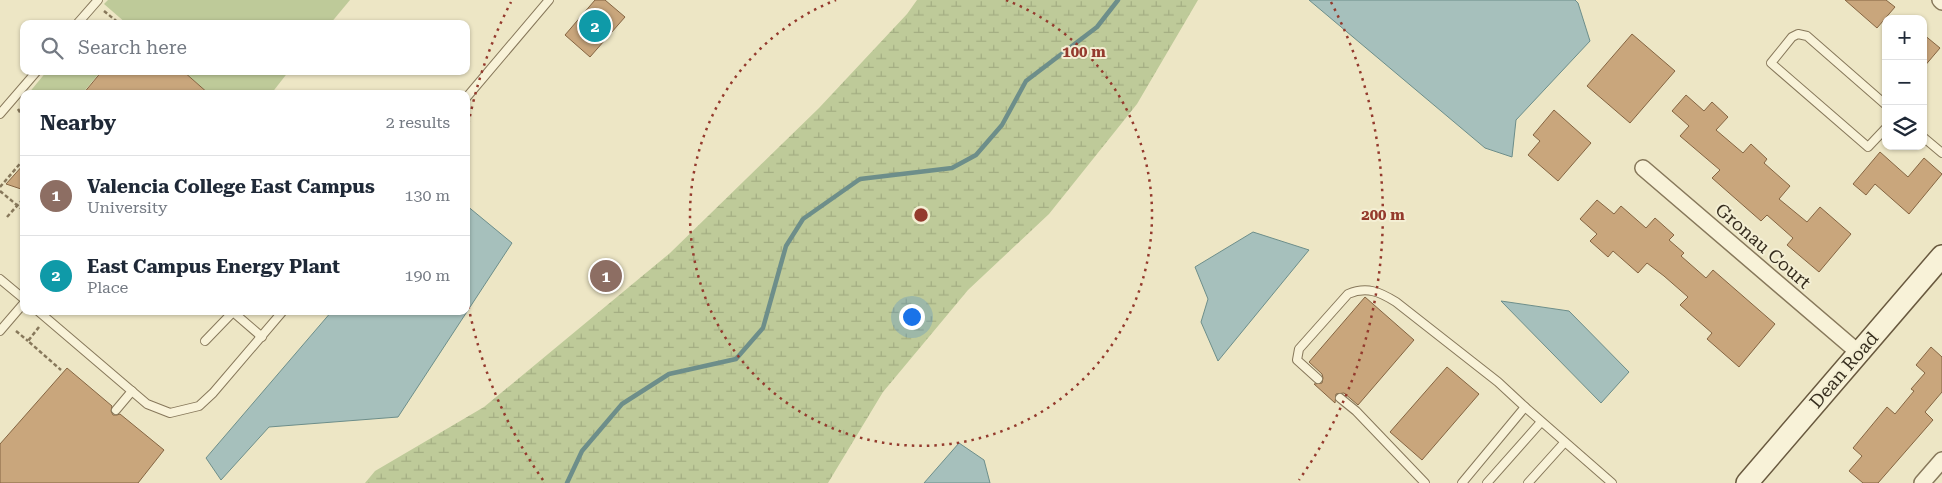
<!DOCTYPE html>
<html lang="en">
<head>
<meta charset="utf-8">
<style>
	body { margin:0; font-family:"Roboto Serif",serif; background:#f2f2f3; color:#1f2937 }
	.controls { position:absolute; right:15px; top:15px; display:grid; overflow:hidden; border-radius:10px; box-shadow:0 1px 4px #0004 }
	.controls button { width:45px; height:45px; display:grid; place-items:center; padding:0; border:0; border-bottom:1px solid #e0e1e3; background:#fff; color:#1f2937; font:25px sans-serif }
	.you { position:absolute; left:911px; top:316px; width:18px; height:18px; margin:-12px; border:4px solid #fff; border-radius:50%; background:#1a73e8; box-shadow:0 0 0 8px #1a73e833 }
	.badge { display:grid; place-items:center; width:32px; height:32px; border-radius:50%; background:#b45309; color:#fff; font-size:16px; font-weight:700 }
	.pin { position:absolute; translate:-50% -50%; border:2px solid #fff; box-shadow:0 1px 5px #0006 }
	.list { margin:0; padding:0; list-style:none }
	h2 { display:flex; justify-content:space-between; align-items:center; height:65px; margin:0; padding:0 20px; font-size:21px }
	h2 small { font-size:16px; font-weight:400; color:#747a83 }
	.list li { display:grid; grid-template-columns:32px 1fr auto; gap:15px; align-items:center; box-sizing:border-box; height:80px; padding:0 20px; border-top:1px solid #e0e1e3 }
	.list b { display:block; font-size:19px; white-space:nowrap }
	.list p { margin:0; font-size:16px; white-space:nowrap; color:#747a83 }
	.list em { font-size:16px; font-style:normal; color:#747a83 }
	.icon { flex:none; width:28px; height:28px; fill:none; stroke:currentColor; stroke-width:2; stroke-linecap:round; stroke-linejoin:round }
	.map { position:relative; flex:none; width:1942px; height:483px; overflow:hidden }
	.search { position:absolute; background:#fff; box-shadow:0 1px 4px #0004; left:20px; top:20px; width:450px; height:55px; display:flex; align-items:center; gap:12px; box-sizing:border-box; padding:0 18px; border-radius:10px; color:#747a83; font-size:19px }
	.panel { position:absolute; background:#fff; box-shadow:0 1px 4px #0004; left:20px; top:90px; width:450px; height:225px; border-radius:10px }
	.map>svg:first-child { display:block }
</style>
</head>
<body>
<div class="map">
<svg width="1942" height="483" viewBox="0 0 1942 483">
	<defs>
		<pattern id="wetland-marsh" width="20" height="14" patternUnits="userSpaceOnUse" patternTransform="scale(1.25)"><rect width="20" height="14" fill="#beca99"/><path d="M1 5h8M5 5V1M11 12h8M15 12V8" fill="none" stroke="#a4ae83"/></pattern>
	</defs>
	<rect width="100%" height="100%" fill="#ede6c5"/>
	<g fill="#beca99">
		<path d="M108 0H350L330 24H127L104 4Z"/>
		<path d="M47 71H101L82 94H28Z"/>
		<path d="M183 71H289L271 94H209Z"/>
	</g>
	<path fill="url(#wetland-marsh)" d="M917 0H1198L1137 104 1049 214 968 290 883 392 828 483H365L375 471 484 407 670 253 819 108 907 14Z"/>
	<g fill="#a6c0bc" stroke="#6d8e8a">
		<path d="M1309 0H1575L1578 3 1590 41 1516 120 1512 157 1485 148Z"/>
		<path d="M466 205 512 243 398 417 269 427 221 480 206 458 332 311H466Z"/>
		<path d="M1253 232 1309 250 1218 361 1201 322 1208 299 1195 267Z"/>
		<path d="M1501 301 1569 311 1629 372 1601 403Z"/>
		<path d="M959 443 984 460 990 483H924Z"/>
	</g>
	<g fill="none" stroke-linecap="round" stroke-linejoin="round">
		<path stroke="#6d8e8a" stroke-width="4.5" d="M567 483 582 451 622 404 669 374 736 359 763 328 786 246 803 219 860 179 952 168 976 155 1002 125 1026 81 1097 27 1118 0"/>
	</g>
	<g fill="#c9a67c" stroke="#856542">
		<path d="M595 0H605L625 17 590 57 565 35Z"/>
		<path d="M1845 0H1886L1895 7 1877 28Z"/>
		<path d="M1632 34 1675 71 1630 123 1587 86Z"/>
		<path d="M1923 34 1940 48 1923 68Z"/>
		<path d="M102 71H183L209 94H83Z"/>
		<path d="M1686 95 1704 111 1712 102 1728 117 1716 130 1743 153 1751 144 1767 159 1764 163 1790 186 1779 199 1807 222 1820 207 1851 234 1819 272 1787 245 1793 238 1767 215 1761 221 1712 178 1720 170 1680 136 1689 126 1672 111Z"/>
		<path d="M1554 110 1591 143 1558 181 1528 155 1540 141 1533 135Z"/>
		<path d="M1880 152 1908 177 1924 158 1942 174 1909 214 1875 184 1866 195 1853 184Z"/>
		<path d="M24 164V190L6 184Z"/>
		<path d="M1597 200 1614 214 1621 206 1646 228 1655 218 1674 235 1669 240 1684 253 1681 256 1706 278 1713 270 1775 324 1739 367 1707 339 1712 333 1680 305 1688 297 1664 276 1647 263 1638 273 1613 251 1608 257 1590 241 1597 234 1580 219Z"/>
		<path d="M1365 297 1414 340 1358 405 1344 393 1336 394 1335 403 1314 384 1322 383 1323 378 1322 374 1309 362Z"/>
		<path d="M1931 347 1942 357V392L1925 412 1933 420 1878 483H1863L1849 471 1862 456 1853 448 1887 407 1895 414 1914 391 1911 389 1925 373 1916 365Z"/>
		<path d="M1447 367 1479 394 1422 460 1390 432Z"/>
		<path d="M67 368 112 406 111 411 113 415H117L120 414 164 450 138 483H0V444Z"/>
	</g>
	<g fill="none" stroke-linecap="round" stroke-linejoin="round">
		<defs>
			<g id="lane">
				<path d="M77 24 98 0"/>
				<path d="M466 98 549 0"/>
				<path d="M1886 105 1807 36 1798 34 1792 37 1771 63 1868 147 1886 128"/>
				<path d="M0 114 37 71"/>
				<path d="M1923 137 1942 153"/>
				<path d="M0 279 24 299"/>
				<path d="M38 311 147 404 170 413 199 406 213 393 283 311"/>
				<path d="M0 331 24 303"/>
				<path d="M205 341 233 312 262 337"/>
				<path d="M1318 379 1297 360 1299 349 1348 294C1367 286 1380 292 1396 302L1498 382 1525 407"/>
				<path d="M1340 398 1356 411 1425 483"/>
				<path d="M116 410 132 391"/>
				<path d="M1462 483 1525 407 1612 483"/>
				<path d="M1487 483 1541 422"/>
				<path d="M1528 483 1564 443"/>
			</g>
			<g id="street">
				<path d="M1940 0 1942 2"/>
				<path d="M1643 168 1859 353"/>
				<path d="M1922 483 1942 460"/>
			</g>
			<path id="secondary" d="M1747 483 1942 256"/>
		</defs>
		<use href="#lane" stroke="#87785b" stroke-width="10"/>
		<use href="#street" stroke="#87785b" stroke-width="18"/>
		<use href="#secondary" stroke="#69593f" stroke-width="24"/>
		<g stroke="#87785b" stroke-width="2.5" stroke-dasharray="4 2.5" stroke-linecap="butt">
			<path d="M104 11 120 24"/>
			<path d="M18 109 24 119"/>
			<path d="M0 187 24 159"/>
			<path d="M0 191 24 211"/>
			<path d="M7 217 24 198"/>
			<path d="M39 327 28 341 61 370"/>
			<path d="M16 331 28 341"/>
		</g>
		<use href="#lane" stroke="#f8f2d8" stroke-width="8"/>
		<use href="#street" stroke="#f8f2d8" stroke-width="15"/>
		<use href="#secondary" stroke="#f8f2d8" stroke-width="21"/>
	</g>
	<g fill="none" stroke="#943a2d" stroke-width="2.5" stroke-dasharray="2.5 5">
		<path d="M1006 0A231 231 0 1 1 836 0"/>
		<path d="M543 480A462 462 0 0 1 467 299M467 131A462 462 0 0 1 511 2M1331 2A462 462 0 0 1 1299 480"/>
	</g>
	<g text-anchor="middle" stroke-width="4" stroke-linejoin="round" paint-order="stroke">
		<g font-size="18" fill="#372e1f" stroke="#f4efd4">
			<text transform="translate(1763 246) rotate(41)" y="6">Gronau Court</text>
			<text transform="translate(1844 370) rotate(-49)" y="6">Dean Road</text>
		</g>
	</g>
	<circle cx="921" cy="215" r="8" fill="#943a2d" stroke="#f4efd4" stroke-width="2.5"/>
	<g font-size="15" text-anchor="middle" font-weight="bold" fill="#943a2d" stroke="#f4efd4" stroke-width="4" stroke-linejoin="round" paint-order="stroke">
		<text x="1084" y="57">100 m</text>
		<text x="1383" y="220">200 m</text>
	</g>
</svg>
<div class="controls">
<button>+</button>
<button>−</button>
<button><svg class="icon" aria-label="layers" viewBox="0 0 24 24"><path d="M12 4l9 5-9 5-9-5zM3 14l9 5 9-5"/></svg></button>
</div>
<div class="you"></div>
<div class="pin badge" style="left:606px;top:276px;background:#8d6e63">1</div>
<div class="pin badge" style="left:595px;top:26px;background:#0f9aa8">2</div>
<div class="search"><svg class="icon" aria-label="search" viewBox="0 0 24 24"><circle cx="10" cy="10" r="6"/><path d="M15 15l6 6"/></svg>Search here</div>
<section class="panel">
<h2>Nearby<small>2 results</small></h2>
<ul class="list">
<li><span class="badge" style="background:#8d6e63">1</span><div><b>Valencia College East Campus</b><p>University</p></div><em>130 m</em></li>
<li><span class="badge" style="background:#0f9aa8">2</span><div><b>East Campus Energy Plant</b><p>Place</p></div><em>190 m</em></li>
</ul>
</section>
</div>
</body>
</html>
